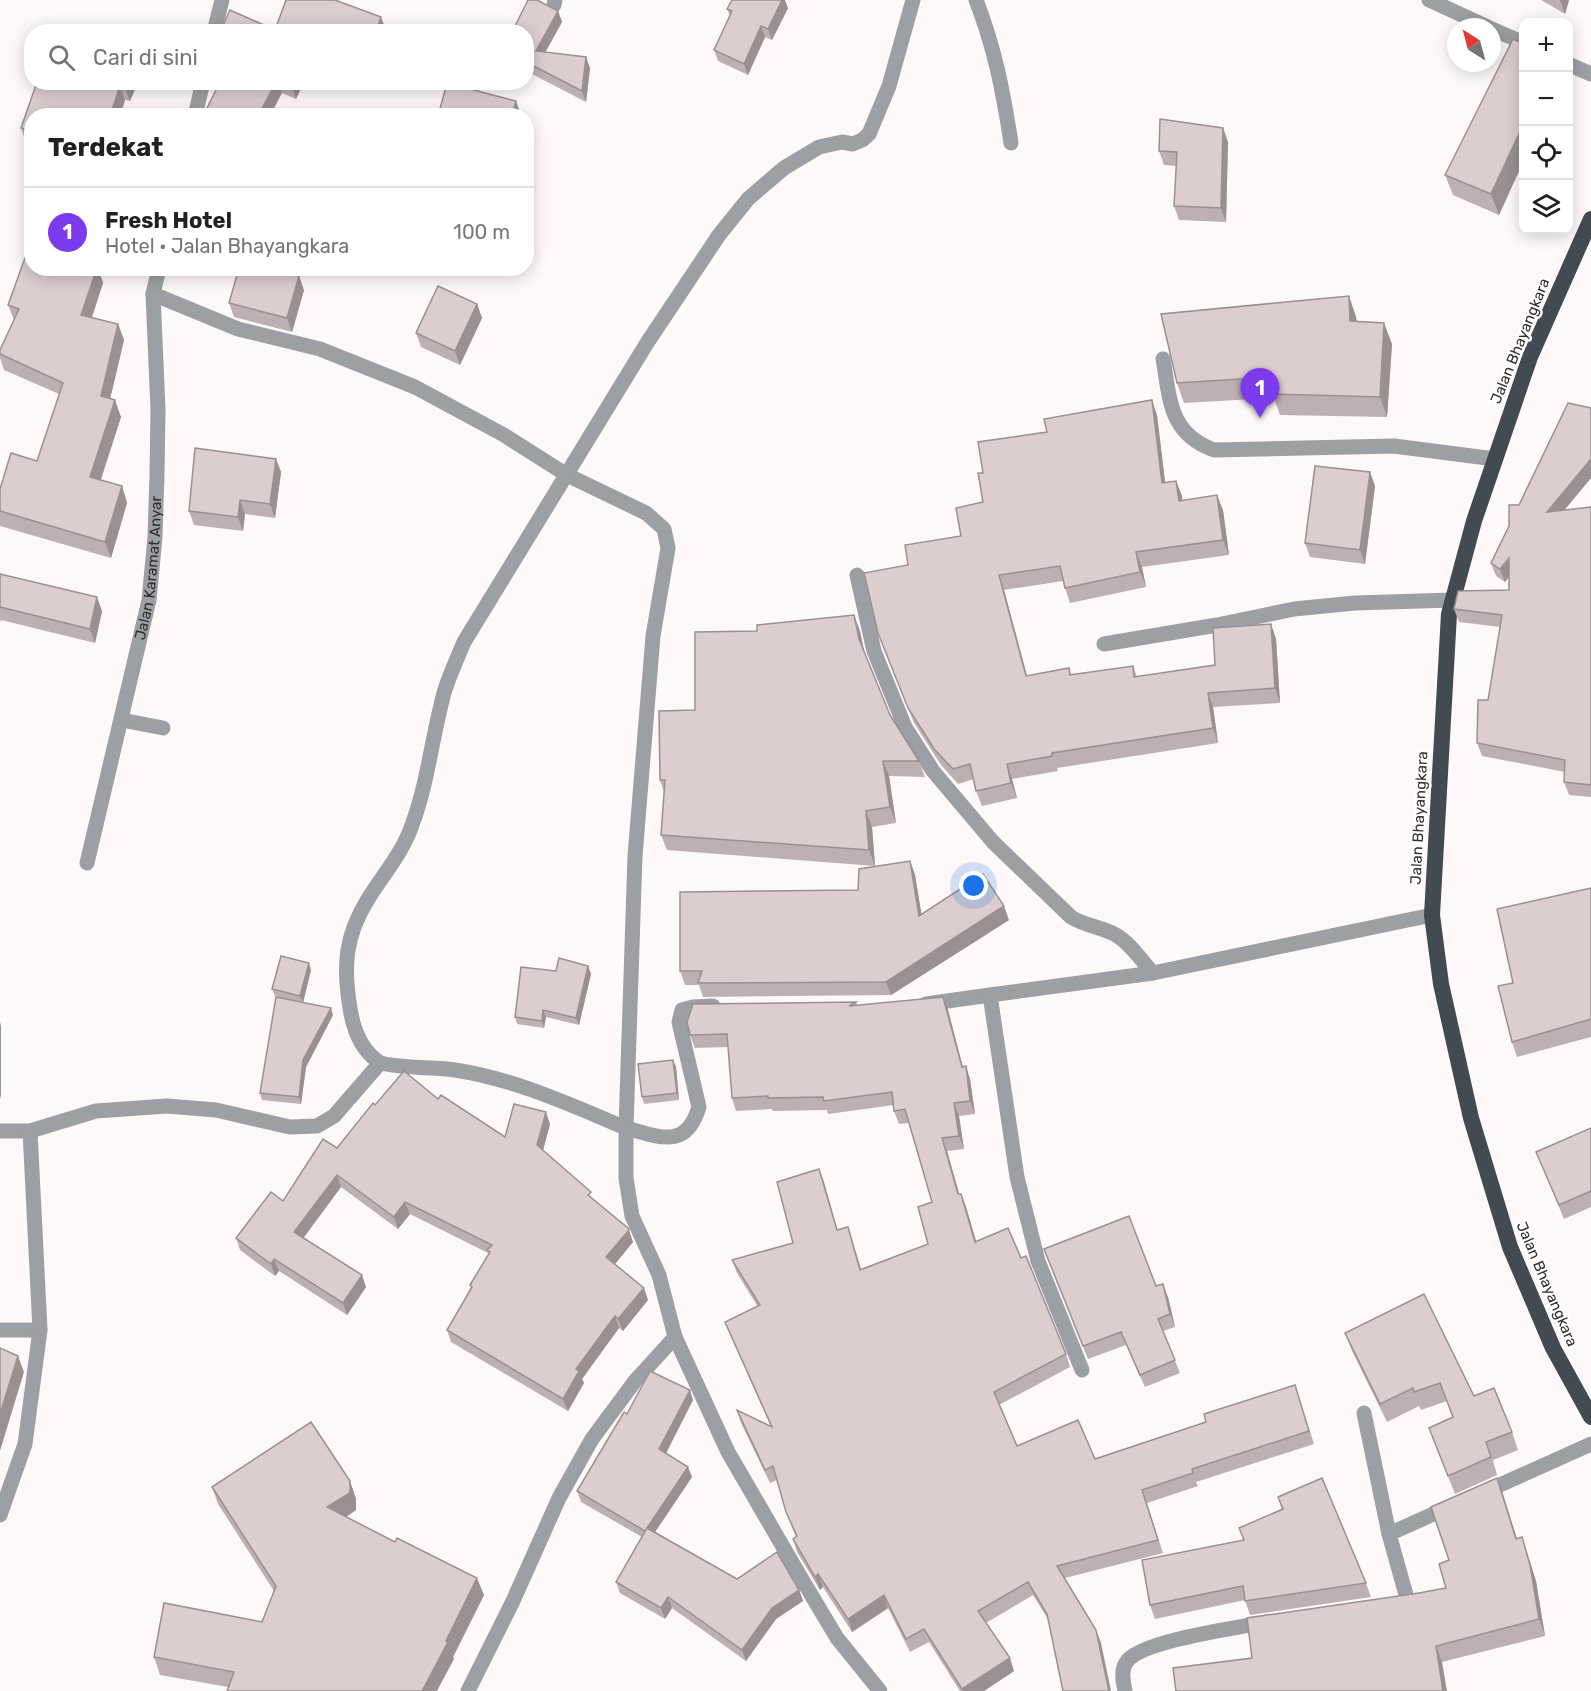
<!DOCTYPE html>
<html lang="id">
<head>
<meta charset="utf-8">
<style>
	body { margin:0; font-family:Rubik,sans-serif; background:#f6f6f6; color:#202124 }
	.controls { position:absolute; right:18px; top:18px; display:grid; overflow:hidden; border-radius:12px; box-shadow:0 3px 15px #0003 }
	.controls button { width:54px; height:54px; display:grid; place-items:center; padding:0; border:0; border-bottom:2px solid #e0e0e0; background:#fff; color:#202124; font:30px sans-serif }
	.compass { position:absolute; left:1447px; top:18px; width:54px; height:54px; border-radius:50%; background:#fff; box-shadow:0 3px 15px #0003; rotate:324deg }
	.you { position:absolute; left:974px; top:886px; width:21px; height:21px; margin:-15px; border:4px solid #fff; border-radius:50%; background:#1a73e8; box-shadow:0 0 0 9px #1a73e833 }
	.badge { display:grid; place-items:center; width:39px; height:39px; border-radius:50%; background:#7c3aed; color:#fff; font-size:20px; font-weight:700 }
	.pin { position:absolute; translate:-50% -50px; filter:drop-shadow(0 2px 3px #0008) }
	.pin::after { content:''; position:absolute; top:32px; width:21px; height:18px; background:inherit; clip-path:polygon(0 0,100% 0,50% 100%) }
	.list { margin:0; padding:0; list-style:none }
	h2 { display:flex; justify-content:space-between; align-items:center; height:78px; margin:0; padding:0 24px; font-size:26px }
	h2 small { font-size:20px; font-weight:400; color:#757577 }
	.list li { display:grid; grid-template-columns:39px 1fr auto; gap:18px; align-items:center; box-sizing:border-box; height:90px; padding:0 24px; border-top:2px solid #e0e0e0 }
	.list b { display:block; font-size:22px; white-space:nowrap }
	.list p { margin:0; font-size:20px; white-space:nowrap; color:#757577 }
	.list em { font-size:20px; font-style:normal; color:#757577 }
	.icon { flex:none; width:33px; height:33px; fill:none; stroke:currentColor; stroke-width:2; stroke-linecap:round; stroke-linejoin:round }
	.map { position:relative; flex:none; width:1591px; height:1691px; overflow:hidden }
	.search { position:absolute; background:#fff; box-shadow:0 3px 15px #0003; left:24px; top:24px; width:510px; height:66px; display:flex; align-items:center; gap:15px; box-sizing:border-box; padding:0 21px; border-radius:24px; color:#757577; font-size:22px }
	.panel { position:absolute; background:#fff; box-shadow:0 3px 15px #0003; left:24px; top:108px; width:510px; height:168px; border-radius:24px }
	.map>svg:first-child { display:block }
</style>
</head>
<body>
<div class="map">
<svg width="1591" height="1691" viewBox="0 0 1591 1691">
	<rect width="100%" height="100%" fill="#fff8f9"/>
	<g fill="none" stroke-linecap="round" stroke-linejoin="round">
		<path stroke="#9ba0a4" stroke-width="15" d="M122 720 163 728"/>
		<g stroke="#9ba0a4" stroke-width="15">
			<path d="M976 0C995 49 1003 91 1011 143"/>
			<path d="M554 5 555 0"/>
			<path d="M214 32 222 0"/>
			<path d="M195 116 203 82"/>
			<path d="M153 294 238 329 320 349 415 387 504 435 567 475 646 513 664 529 668 548 653 636 635 856 626 1128C660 1137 686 1150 699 1107L679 1022 682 1010 693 1007 713 1006"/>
			<path d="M1163 359C1170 399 1169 434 1214 450L1394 446 1495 459"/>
			<path d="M857 575 874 651 905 727 933 771 993 842 1071 917C1085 926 1102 927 1116 935 1130 943 1141 960 1153 973"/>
			<path d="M1104 644 1217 625 1294 609 1355 603 1453 600"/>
			<path id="s1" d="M87 863 149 600 155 537 157 475 158 409 153 294 159 268"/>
			<path d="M926 1004 990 995"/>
			<path d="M0 1131H30L96 1111 167 1106 216 1110 290 1127 317 1126 334 1116 380 1063"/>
			<path d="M0 1330H40"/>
			<path d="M1082 1370 1038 1261 1017 1177 990 995 1153 973 1432 915"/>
			<path d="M1364 1413 1389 1534"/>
			<path d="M1482 1493 1591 1444"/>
			<path d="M0 1515 25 1444 40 1330 30 1131"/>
			<path d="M1408 1602 1389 1534 1451 1506"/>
			<path d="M468 1691 513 1601 559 1498 592 1439 635 1381 675 1337"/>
			<path d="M880 1691 837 1638 800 1576 728 1452 675 1337 659 1275 632 1216 626 1178V1128C571 1105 515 1079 455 1070 442 1068 387 1067 379 1062 361 1050 353 1028 350 1008 343 966 345 936 368 899 383 875 403 852 412 825 428 782 432 737 444 693 449 676 457 659 464 642L647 343 719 235 748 199 784 168 819 147 842 142 853 144 862 140 869 134 889 86 913 0"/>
			<path d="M1125 1691C1123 1681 1120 1669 1128 1660 1146 1640 1237 1628 1266 1622"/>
		</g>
		<g stroke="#9ba0a4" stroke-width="15">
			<path d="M1429 0 1488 27"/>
			<path d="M1492 29 1524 43"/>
			<path d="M1568 64 1591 74"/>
		</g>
		<path stroke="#424a52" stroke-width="16" d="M1591 219 1530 357 1474 521 1449 614 1432 915 1441 984 1471 1118 1510 1247 1553 1348 1591 1417"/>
	</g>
	<g fill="#bdb0b2">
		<path d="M1541 0H1569L1565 14Z"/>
		<path d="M788 8 772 40 765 37 748 75 718 61 714 50 730 16 727 9Z"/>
		<path d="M558 11 562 22 545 52 590 68 586 102 526 71V32Z"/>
		<path d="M1524 44V160L1499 215 1453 195 1445 175Z"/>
		<path d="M37 82H68L74 85V82H138L130 101 125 100 120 116H32V143L26 142 21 128Z"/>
		<path d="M220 82H304L296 99 282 93Z"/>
		<path d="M1223 128 1228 142 1226 222 1179 220 1174 206 1176 166 1164 165 1159 151Z"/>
		<path d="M32 268H98L103 283 92 318 118 324 124 340 110 399 121 417 101 480 122 486 127 503 111 558 0 526V489L37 461 59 394 4 370 0 358V350L14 320 8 305Z"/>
		<path d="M304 290 292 332 234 317 229 303Z"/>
		<path d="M1349 296 1356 317 1357 321 1392 344 1387 417 1280 415 1274 398 1184 403 1177 383Z"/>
		<path d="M477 304 482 318 460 365 421 347 416 333Z"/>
		<path d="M1591 408V478L1564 510 1591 507V797L1569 795 1564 782 1565 772 1482 756 1477 743 1488 700 1500 627 1459 622 1454 609 1509 590V577L1505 582 1496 576 1491 563 1519 505Z"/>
		<path d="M1157 415 1165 482 1176 481 1182 496V501L1223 510 1229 555 1142 567 1146 587 1070 603 1065 588 1063 581 1004 590 1027 676 1069 668 1071 674 1133 666 1137 677 1215 665 1271 624 1276 639 1280 703 1213 707 1218 743 1057 768 1058 771 1012 779 1017 798 982 806 976 791 974 779 958 784 941 765 914 723 878 633 908 565 961 536 983 502V473Z"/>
		<path d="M276 459 281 472 275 518 245 514 243 531 194 525 189 511Z"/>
		<path d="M1370 472 1375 486 1365 564 1310 557 1305 543Z"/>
		<path d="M0 574 102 611 95 643 1 620 0 622Z"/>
		<path d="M860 631 864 651 890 715 919 761 925 777 889 776 896 823 872 827 875 866 667 850 661 835 664 792 660 780 695 710Z"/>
		<path d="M910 861 915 875 921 914 1009 920 891 995 703 997 699 985H685L680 971 858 890Z"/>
		<path d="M1591 888V1037L1517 1057 1512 1042 1513 983Z"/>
		<path d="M588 966 591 974 579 1025 546 1017 544 1028 517 1024 515 1017Z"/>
		<path d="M311 970 303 1002 333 1015 306 1067 301 1104 262 1100 260 1093 291 1000 275 996 272 989Z"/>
		<path d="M943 997 948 1010 963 1067 970 1079 975 1114 959 1116 964 1149 947 1151 959 1194H961L966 1207 976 1241 1021 1258 1066 1354 1070 1367 999 1405 1017 1446 1095 1459 1299 1398 1314 1444 1196 1482 1198 1486 1147 1503 1163 1553 1065 1578 1096 1630 1101 1643 1049 1621 1033 1595 986 1623 1014 1671 984 1691H960L929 1642 910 1652 888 1608 852 1632 823 1587 820 1590 797 1552 793 1539 796 1537 786 1512 777 1480 770 1483 741 1423 737 1410 771 1427 730 1334 725 1322 758 1307 737 1273 732 1260 793 1243 819 1169 837 1230 848 1227 861 1269 928 1244 932 1202 909 1123 899 1124 894 1111V1105L828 1114 827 1110 773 1111 772 1109 736 1111 732 1098 728 1047 695 1048 690 1035 856 1002 858 1006Z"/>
		<path d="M673 1060 676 1067 679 1100 644 1104 642 1097Z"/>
		<path d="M438 1099 505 1137 550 1124 543 1151 594 1200 633 1242 615 1264 648 1300 623 1331 619 1328 582 1379 584 1383 568 1411 451 1342 447 1330 471 1289 470 1285 489 1254 488 1253 410 1214 398 1229 341 1187 303 1238 366 1287 347 1315 279 1271 275 1276 240 1250 236 1238 283 1201 337 1148 375 1105Z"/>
		<path d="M1591 1128V1207L1564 1219 1536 1152Z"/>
		<path d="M1044 1249 1168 1297 1175 1327 1163 1331 1180 1373 1145 1387 1126 1345 1088 1359Z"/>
		<path d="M1345 1333 1474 1396 1512 1432 1518 1450 1493 1460 1497 1475 1455 1494 1429 1428 1453 1418 1447 1401 1421 1410 1419 1406 1387 1422 1352 1351Z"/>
		<path d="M693 1400 666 1453 692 1477 655 1532 737 1579 799 1590 803 1601 776 1619 746 1661 672 1608 665 1619 620 1593 616 1582 642 1537 581 1502 577 1491 627 1414Z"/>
		<path d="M1497 1478 1517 1539 1522 1537 1536 1581 1545 1636 1442 1662 1252 1658 1419 1593 1446 1588 1449 1560Z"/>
		<path d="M350 1481 356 1499V1510L346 1517 484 1595 453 1657 454 1659 228 1687 160 1675 154 1657 262 1622 274 1591 218 1504 212 1487Z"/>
		<path d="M1278 1497 1366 1583 1371 1597 1250 1615 1245 1600 1155 1619 1150 1605 1244 1540 1282 1510Z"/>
	</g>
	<g fill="#9a9091">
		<path d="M782 0H785L788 8 772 40 768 29Z"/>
		<path d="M1560 0H1569L1565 14Z"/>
		<path d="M558 11 562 22 540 62 536 51Z"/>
		<path d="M381 17 386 30V32H376Z"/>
		<path d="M761 26 765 37 748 75 744 64Z"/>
		<path d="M586 57 590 68 586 102 582 91Z"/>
		<path d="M127 82H138L130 101 125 88Z"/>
		<path d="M276 82H278L282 93 270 116H258Z"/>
		<path d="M293 82H304L296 99 291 86Z"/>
		<path d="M120 86 125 100 120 116H110Z"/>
		<path d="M516 101 521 115V116H512Z"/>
		<path d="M1524 123V160L1499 215 1491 194Z"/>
		<path d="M1223 128 1228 142 1226 222 1221 208Z"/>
		<path d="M97 268H98L103 283 87 331 81 315Z"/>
		<path d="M299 276 304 290 292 332 287 318Z"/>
		<path d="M1349 296 1356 317 1357 341 1350 321Z"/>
		<path d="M477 304 482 318 460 365 455 351Z"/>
		<path d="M1384 323 1392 344 1387 417 1380 397Z"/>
		<path d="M118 324 124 340 107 412 101 396Z"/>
		<path d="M115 400 121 417 96 493 90 477Z"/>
		<path d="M1152 400 1157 415 1167 498 1162 483Z"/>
		<path d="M276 459 281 472 275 518 270 504Z"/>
		<path d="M1591 459V478L1552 525 1547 512Z"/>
		<path d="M1370 472 1375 486 1365 564 1360 550Z"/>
		<path d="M1176 481 1182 496 1184 516 1179 501Z"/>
		<path d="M122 486 127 503 111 558 105 542Z"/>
		<path d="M1217 495 1223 510 1229 555 1223 540Z"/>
		<path d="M240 500 245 514 243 531 238 517Z"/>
		<path d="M1136 552 1142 567 1146 587 1140 572Z"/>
		<path d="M1509 558 1514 571 1505 582 1500 569Z"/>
		<path d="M999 575 1004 590 1031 691 1026 676Z"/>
		<path d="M97 597 102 611 95 643 90 629Z"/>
		<path d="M854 615 860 631 865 655 859 639Z"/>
		<path d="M1271 624 1276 639 1280 703 1275 688Z"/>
		<path d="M1208 693 1213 707 1218 743 1213 728Z"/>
		<path d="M883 761 889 776 896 823 890 807Z"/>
		<path d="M1007 764 1012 779 1017 798 1011 783Z"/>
		<path d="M866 811 872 827 875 866 869 850Z"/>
		<path d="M910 861 915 875 924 929 919 916Z"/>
		<path d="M1004 906 1009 920 891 995 886 982Z"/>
		<path d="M309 963 311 970 303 1003 300 996Z"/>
		<path d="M588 966 591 974 579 1025 576 1018Z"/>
		<path d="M943 997 948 1010 966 1080 962 1067Z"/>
		<path d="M331 1008 333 1015 306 1067 301 1104 299 1097 303 1060Z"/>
		<path d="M543 1010 546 1017 544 1028 542 1021Z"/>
		<path d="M0 1022 1 1026V1099L0 1095Z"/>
		<path d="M673 1060 676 1067 679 1100 677 1093Z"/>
		<path d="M966 1066 970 1079 975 1114 970 1101Z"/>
		<path d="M954 1103 959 1116 964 1149 959 1136Z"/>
		<path d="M546 1112 550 1124 541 1157 537 1145Z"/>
		<path d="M942 1138 947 1151 963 1207 958 1194Z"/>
		<path d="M819 1169 824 1182 841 1243 837 1230Z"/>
		<path d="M337 1175 341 1187 299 1244 294 1232Z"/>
		<path d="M961 1194 966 1207 980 1255 975 1242Z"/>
		<path d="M405 1202 410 1214 398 1229 394 1217Z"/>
		<path d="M848 1227 852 1240 865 1283 860 1270Z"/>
		<path d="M629 1230 633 1242 611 1269 606 1257Z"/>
		<path d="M274 1259 279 1271 275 1276 271 1264Z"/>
		<path d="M362 1275 366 1287 347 1315 343 1303Z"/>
		<path d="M1163 1284 1168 1297 1175 1327 1170 1314Z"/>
		<path d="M644 1288 648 1300 623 1331 618 1319Z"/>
		<path d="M615 1316 619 1328 582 1379 584 1383 568 1411 563 1399 576 1369Z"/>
		<path d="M18 1356 24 1372 0 1451V1414Z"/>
		<path d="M690 1390 693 1400 663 1459 659 1449Z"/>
		<path d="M688 1467 692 1477 649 1541 645 1531Z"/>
		<path d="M1497 1478 1503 1494 1522 1555 1516 1539Z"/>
		<path d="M350 1481 356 1499V1510L334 1525 327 1507Z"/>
		<path d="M1522 1537 1536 1581 1545 1636 1539 1619Z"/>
		<path d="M818 1574 823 1587 820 1590 815 1577Z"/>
		<path d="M477 1578 484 1595 453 1657 454 1659 437 1691H422Z"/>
		<path d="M799 1590 803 1601 776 1619 746 1661 742 1650 772 1608Z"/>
		<path d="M884 1595 888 1608 852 1632 848 1619Z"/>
		<path d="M668 1597 672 1608 665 1619 661 1608Z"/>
		<path d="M1096 1630 1101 1643 1111 1691H1109Z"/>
		<path d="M1436 1646 1442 1662 1447 1691H1443Z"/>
		<path d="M1010 1658 1014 1671 984 1691H963L962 1689Z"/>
	</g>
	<g fill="#dccdcf" stroke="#9a9091" stroke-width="1.5">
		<path d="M286 0H335L381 17 376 32H220L230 10 275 30Z"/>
		<path d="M528 0H537L558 11 536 51 586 57 582 91 526 62V32H512Z"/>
		<path d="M732 0H782L768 29 761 26 744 64 714 50 732 11 727 9Z"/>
		<path d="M97 25 115 32H95Z"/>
		<path d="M1513 39 1524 44V123L1491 194 1445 175Z"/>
		<path d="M37 82H68L74 85V82H127L125 88 120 86 110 116H32V131L21 128Z"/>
		<path d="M220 82H276L258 116H203Z"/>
		<path d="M285 82H293L291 86Z"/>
		<path d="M447 83 516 101 512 116H438Z"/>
		<path d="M1160 119 1223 128 1221 208 1174 206 1177 152 1159 151Z"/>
		<path d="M30 244H32V268H97L81 315 118 324 101 396 115 400 90 477 122 486 105 542 0 511V489L11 453 37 461 63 383 0 354V350L19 309 8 305Z"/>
		<path d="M239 268H273L299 276 287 318 229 303Z"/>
		<path d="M438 286 477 304 455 351 416 333Z"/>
		<path d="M1349 296 1350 321 1384 323 1380 397 1273 394 1272 377 1177 383 1161 314Z"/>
		<path d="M1152 400 1162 483 1176 481 1179 501 1217 495 1223 540 1136 552 1140 572 1065 588 1060 566 999 575 1026 676 1069 668 1070 675 1133 666 1134 677 1215 665 1213 628 1271 624 1275 688 1208 693 1213 728 1052 753V756L1007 764 1011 783 976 791 970 764 953 769 935 750 908 708 878 633 864 573 908 565 905 545 961 536 956 508 983 502 978 473H983L978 442 1047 432 1044 419Z"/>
		<path d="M1568 403 1591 408V459L1547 512 1591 507V785L1564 782 1565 760 1477 743 1478 700H1488L1502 615 1454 609 1458 591 1509 590V558L1500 569 1491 563 1509 526V505H1519Z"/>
		<path d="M195 448 276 459 270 504 240 500 238 517 189 511Z"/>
		<path d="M1315 466 1370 472 1360 550 1305 543Z"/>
		<path d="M0 574 97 597 90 629 0 607Z"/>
		<path d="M854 615 859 639 890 715 919 761H883L890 807 866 811 869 850 661 835 665 780H660L659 711 695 710V632L757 631V625Z"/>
		<path d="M910 861 919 916 983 874 1004 906 886 982 698 983 702 971H680V892L858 890 859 869Z"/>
		<path d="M1591 888V1019L1512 1042 1498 986 1513 983 1497 909Z"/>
		<path d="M281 956 309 963 300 996 272 989Z"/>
		<path d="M559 958 588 966 576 1018 543 1010 542 1021 515 1017 521 967 556 971Z"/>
		<path d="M276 997 331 1008 303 1060 299 1097 260 1093Z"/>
		<path d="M943 997 962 1067 966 1066 970 1101 954 1103 959 1136 942 1138 958 1194H961L975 1242 1008 1228 1021 1258 1026 1256 1066 1354 994 1392 1017 1446 1078 1420 1095 1459 1206 1422 1204 1414 1295 1385 1309 1431 1192 1469 1193 1473 1142 1490 1158 1540 1057 1566 1096 1630 1109 1691H1063L1047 1614 1028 1582 978 1611 1010 1658 962 1689 924 1629 906 1639 884 1595 848 1619 818 1574 815 1577 793 1539 797 1536 786 1512 773 1466 765 1470 737 1410 772 1427 725 1322 760 1305 732 1260 793 1243 777 1182 819 1169 837 1230 848 1227 860 1270 928 1244 918 1207 932 1202 905 1109 894 1111 892 1092 824 1101 823 1097 768 1098V1096L732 1098 727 1034 690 1035 687 1022 693 1004 856 1002 849 1006Z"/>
		<path d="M673 1060 677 1093 642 1097 638 1064Z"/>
		<path d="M404 1071 438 1099 441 1095 505 1137 514 1104 546 1112 537 1145 591 1192 588 1195 628 1228 629 1230 606 1257 644 1288 618 1319 615 1316 576 1369 579 1371 563 1399 447 1330 472 1287 470 1285 490 1252 487 1250 492 1245 405 1202 394 1217 337 1175 294 1232 362 1275 343 1303 274 1259 271 1264 236 1238 271 1192 283 1201 323 1139 337 1148 373 1103 375 1105Z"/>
		<path d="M1591 1128V1191L1559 1205 1536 1152Z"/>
		<path d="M1129 1216 1156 1286 1163 1284 1170 1314 1158 1319 1175 1360 1140 1375 1121 1332 1083 1346 1044 1249Z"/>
		<path d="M1424 1294 1474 1396 1494 1388 1512 1432 1486 1442 1491 1457 1448 1476 1429 1428 1453 1417 1440 1383 1414 1392 1413 1388 1380 1404 1345 1333Z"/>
		<path d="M0 1348 18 1356 0 1414Z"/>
		<path d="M650 1371 690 1390 659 1449 688 1467 645 1531 577 1491 624 1412 627 1414Z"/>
		<path d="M311 1422 350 1481V1493L327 1507 395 1542 397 1538 477 1578 446 1641 448 1642 422 1691H227L234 1672 154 1657 164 1603 262 1622 276 1586 212 1487Z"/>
		<path d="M1322 1478 1366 1583 1245 1601 1243 1586 1150 1605 1142 1560 1244 1540 1239 1528 1283 1509 1278 1497Z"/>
		<path d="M1497 1478 1516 1539 1522 1537 1530 1565 1539 1619 1436 1646 1443 1691H1176L1173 1668 1252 1658 1247 1618 1419 1593 1446 1588 1439 1564 1449 1560 1431 1507Z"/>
		<path d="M647 1528 737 1579 777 1552 799 1590 772 1608 742 1650 668 1597 661 1608 616 1582Z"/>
	</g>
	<g text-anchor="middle" stroke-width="5" stroke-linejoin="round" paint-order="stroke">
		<g font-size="15" fill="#322c2d" stroke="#fff">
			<text transform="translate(1520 341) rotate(-68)" y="5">Jalan Bhayangkara</text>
			<text dy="5" stroke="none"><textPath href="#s1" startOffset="302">Jalan Karamat Anyar</textPath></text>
			<text transform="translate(1419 818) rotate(-87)" y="5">Jalan Bhayangkara</text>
			<text transform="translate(1547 1284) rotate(67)" y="5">Jalan Bhayangkara</text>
		</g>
	</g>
</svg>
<div class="controls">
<button>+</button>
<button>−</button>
<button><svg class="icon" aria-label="locate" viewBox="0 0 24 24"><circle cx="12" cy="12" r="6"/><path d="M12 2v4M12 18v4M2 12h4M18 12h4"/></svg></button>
<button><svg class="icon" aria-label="layers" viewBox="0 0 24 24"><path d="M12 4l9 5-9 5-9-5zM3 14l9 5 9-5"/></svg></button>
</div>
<svg class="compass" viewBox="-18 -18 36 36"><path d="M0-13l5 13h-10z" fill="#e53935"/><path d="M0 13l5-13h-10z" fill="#757577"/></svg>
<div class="you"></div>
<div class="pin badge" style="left:1260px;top:418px">1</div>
<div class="search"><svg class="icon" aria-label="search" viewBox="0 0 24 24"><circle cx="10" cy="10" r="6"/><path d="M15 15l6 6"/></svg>Cari di sini</div>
<section class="panel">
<h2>Terdekat<small></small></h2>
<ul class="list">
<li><span class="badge">1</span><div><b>Fresh Hotel</b><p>Hotel · Jalan Bhayangkara</p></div><em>100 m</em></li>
</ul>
</section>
</div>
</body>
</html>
